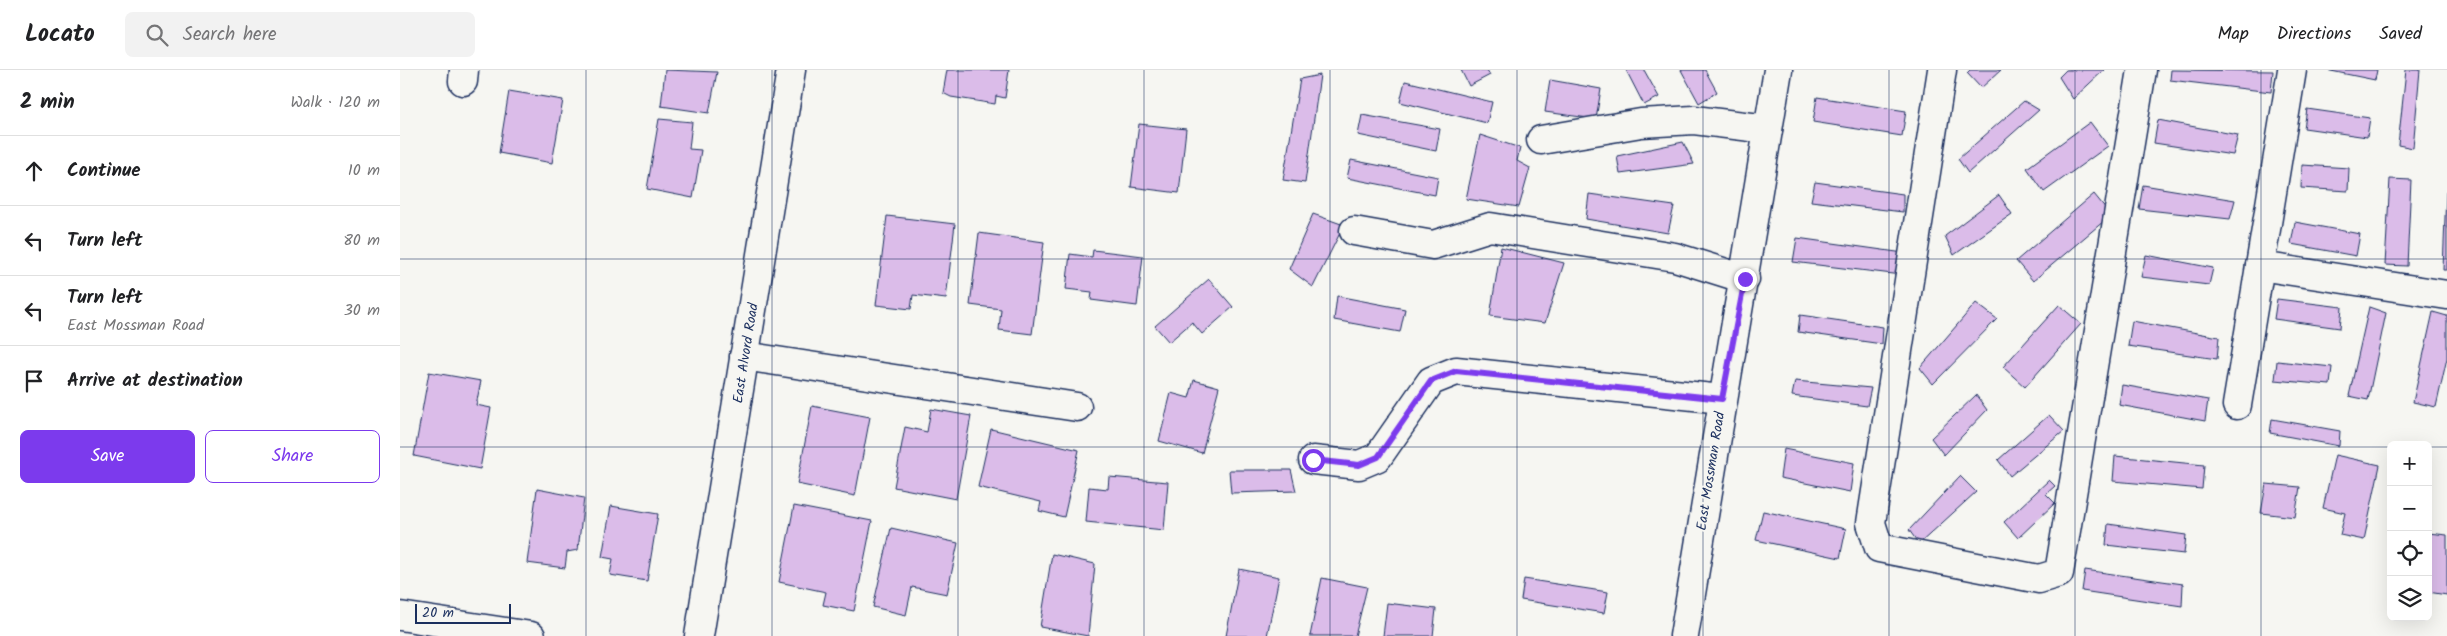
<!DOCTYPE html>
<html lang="en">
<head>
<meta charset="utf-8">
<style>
	body { margin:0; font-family:Kalam,sans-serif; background:#f2f2f2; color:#202124 }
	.controls { position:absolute; right:15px; bottom:15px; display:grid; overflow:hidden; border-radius:8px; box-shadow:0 5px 20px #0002 }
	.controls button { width:45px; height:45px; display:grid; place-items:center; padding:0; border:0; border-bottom:1px solid #e0e0e0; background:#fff; color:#202124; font:25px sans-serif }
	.scale { position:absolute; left:15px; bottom:12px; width:96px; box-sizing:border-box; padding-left:5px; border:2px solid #1b2f5e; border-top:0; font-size:14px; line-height:18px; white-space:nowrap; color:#1b2f5e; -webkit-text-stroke:4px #f6f6f2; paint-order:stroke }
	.stop { position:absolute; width:15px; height:15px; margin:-11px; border:4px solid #7c3aed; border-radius:50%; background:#fff }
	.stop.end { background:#7c3aed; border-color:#fff; box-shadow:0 1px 5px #0008 }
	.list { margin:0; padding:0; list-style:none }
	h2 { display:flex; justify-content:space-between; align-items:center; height:65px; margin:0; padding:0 20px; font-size:21px }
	h2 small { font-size:16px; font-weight:400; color:#757577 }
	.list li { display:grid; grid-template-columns:32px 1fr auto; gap:15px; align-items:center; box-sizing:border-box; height:70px; padding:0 20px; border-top:1px solid #e0e0e0 }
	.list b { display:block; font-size:19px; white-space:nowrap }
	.list p { margin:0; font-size:16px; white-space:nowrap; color:#757577 }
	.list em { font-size:16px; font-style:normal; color:#757577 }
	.actions { display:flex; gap:10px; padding:15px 20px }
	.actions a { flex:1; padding:11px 0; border:1px solid #7c3aed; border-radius:8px; text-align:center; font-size:18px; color:#7c3aed }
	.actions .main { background:#7c3aed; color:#fff }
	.icon { flex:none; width:28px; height:28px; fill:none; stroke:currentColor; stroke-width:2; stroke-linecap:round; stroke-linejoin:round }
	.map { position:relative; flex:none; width:2047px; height:566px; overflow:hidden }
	header { display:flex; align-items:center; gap:30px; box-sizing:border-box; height:70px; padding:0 25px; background:#fff; border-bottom:1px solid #e0e0e0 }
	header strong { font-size:24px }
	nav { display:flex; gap:28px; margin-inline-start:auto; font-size:18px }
	.search { width:350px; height:45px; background:#f2f2f2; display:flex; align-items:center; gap:12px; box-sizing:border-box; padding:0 18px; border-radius:8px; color:#757577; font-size:19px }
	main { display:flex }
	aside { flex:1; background:#fff }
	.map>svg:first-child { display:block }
</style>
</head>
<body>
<header>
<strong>Locato</strong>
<div class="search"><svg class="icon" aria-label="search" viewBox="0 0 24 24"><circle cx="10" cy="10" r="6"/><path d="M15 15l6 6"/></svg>Search here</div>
<nav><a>Map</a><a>Directions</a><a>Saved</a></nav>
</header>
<main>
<aside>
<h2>2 min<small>Walk · 120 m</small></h2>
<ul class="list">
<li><svg class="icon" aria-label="ahead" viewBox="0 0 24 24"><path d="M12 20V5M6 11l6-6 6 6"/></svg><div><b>Continue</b></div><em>10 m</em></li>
<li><svg class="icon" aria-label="left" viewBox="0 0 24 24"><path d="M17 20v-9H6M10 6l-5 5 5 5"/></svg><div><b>Turn left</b></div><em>80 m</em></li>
<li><svg class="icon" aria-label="left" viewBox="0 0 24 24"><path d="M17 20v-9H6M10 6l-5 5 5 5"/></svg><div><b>Turn left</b><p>East Mossman Road</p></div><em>30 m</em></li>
<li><svg class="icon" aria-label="arrive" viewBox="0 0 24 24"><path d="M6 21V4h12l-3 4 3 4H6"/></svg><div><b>Arrive at destination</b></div></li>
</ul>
<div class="actions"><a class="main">Save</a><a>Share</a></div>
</aside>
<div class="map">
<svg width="2047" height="566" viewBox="0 0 2047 566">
	<rect width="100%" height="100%" fill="#f6f6f2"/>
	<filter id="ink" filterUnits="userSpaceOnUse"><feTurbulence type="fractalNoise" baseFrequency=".02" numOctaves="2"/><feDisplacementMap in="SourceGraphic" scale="10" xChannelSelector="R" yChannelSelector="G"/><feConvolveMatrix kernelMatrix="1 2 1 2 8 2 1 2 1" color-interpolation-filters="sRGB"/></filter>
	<g filter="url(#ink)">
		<g fill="#dbbce9" stroke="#1b2f5e">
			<path d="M265 0 317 2 309 43 261 36Z"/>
			<path d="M547 0H609L605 28 596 26 595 34 551 27 543 23Z"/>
			<path d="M1061 0H1087L1090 5 1069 16Z"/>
			<path d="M1226 0H1244L1259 27 1244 35Z"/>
			<path d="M1281 0H1305L1317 22 1299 33Z"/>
			<path d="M1570 0H1601L1581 18 1567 3Z"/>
			<path d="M1666 0H1704L1673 29 1659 7Z"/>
			<path d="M1771 0 1873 1 1871 22 1770 10Z"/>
			<path d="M1926 0H1977L1975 10Z"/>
			<path d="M2006 0H2020L2013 78 1998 75Z"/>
			<path d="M920 5 905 113 883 110 900 9Z"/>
			<path d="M1150 10 1201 19 1196 49 1145 42Z"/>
			<path d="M1005 11 1092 32 1087 53 1000 32Z"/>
			<path d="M109 21 163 30 152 93 99 83Z"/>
			<path d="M1417 27 1506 41 1502 66 1413 52Z"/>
			<path d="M1624 31 1639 40 1568 103 1558 89Z"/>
			<path d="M1907 39 1970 48 1967 67 1904 58Z"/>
			<path d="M962 45 1040 59 1036 81 958 65Z"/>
			<path d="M259 49 292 52 289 79 301 80 293 128 247 119Z"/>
			<path d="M1758 50 1838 65 1833 85 1754 73Z"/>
			<path d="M1690 52 1708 76 1644 122 1627 98Z"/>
			<path d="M739 54 786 59 779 123 731 117Z"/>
			<path d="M1080 65 1120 78 1117 91 1130 98 1119 137 1066 129Z"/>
			<path d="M1283 72 1294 94 1220 104 1217 86Z"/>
			<path d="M951 90 1038 107 1035 125 947 108Z"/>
			<path d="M1902 95 1949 98 1948 121 1901 118Z"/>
			<path d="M1990 109 2011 110 2007 196 1985 195Z"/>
			<path d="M1415 112 1503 124V142L1411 131Z"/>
			<path d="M1743 115 1835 130 1830 149 1739 139Z"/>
			<path d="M2046 121H2047V200H2043Z"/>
			<path d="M1189 124 1274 136 1268 163 1186 149Z"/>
			<path d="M1694 124 1711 145 1633 211 1616 191Z"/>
			<path d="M1599 125 1612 144 1554 185 1545 166Z"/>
			<path d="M913 144 944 155 913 217 889 199Z"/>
			<path d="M487 146 555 154 546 229 513 225 511 239 476 235Z"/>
			<path d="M1895 152 1960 164 1956 186 1891 174Z"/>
			<path d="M579 163 644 172 632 264 599 260 601 239 570 235Z"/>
			<path d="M1397 168 1504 183 1501 205 1393 192Z"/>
			<path d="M1101 177 1164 193 1145 253 1090 246Z"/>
			<path d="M693 180 743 186 737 236 691 230 692 222 666 219 670 184 692 187Z"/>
			<path d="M1746 185 1813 198 1809 215 1741 207Z"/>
			<path d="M809 209 833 237 802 264 792 252 769 272 755 256Z"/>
			<path d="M937 226 1005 239 1000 262 934 250Z"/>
			<path d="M1877 229 1942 237 1940 258 1874 249Z"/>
			<path d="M1576 233 1597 249 1533 314 1520 298Z"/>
			<path d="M1659 235 1681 254 1625 317 1603 297Z"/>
			<path d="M1969 237 1986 243 1968 330 1949 326Z"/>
			<path d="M2033 242 2047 246V288L2036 337 2013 332Z"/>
			<path d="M1400 245 1483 257 1482 274 1398 262Z"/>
			<path d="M1732 251 1819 267 1817 289 1728 276Z"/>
			<path d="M1877 291 1932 297 1930 315 1875 310Z"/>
			<path d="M29 302 81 311 76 335 91 338 80 399 14 386Z"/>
			<path d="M794 310 819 317 802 383 759 371 771 323 789 328Z"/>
			<path d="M1395 311 1471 318 1467 336 1392 326Z"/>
			<path d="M1722 315 1808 330 1805 351 1719 335Z"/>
			<path d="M1576 325 1587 340 1544 385 1531 368Z"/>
			<path d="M412 336 470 347 455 426 397 414Z"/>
			<path d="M531 339 571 346 556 429 494 417 505 357 527 362Z"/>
			<path d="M1649 345 1664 361 1610 406 1598 390Z"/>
			<path d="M1872 349 1940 361 1939 376 1870 363Z"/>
			<path d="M591 359 679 380 664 447 639 441 641 432 578 417Z"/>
			<path d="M1384 379 1454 393 1450 422 1380 408Z"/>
			<path d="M1935 385 1980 395 1964 470 1940 465 1945 443 1923 438Z"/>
			<path d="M1715 386 1804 395 1802 419 1713 411Z"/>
			<path d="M829 400H891L896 421 831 423Z"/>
			<path d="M1560 406 1576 422 1519 474 1509 460Z"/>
			<path d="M709 407 768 412 764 460 686 452 689 417 708 419Z"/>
			<path d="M1649 410 1655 416 1646 424 1655 433 1618 468 1604 452Z"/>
			<path d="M1866 414 1900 417 1895 447 1861 443Z"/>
			<path d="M137 419 184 428 178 480 167 482 165 498 127 493Z"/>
			<path d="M211 436 258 444 247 511 210 505 213 489 202 487Z"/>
			<path d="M394 436 472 451 454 541 423 535 426 522 379 512Z"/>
			<path d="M1363 441 1446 459 1440 488 1356 470Z"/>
			<path d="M1708 454 1786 465 1784 484 1706 475Z"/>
			<path d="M491 458 558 473 547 524 512 517 506 545 473 537Z"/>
			<path d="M2028 463 2047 465V525L2028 522Z"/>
			<path d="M652 484 695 494 688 566 640 557Z"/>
			<path d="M839 499 879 507 867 566H826Z"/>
			<path d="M1685 500 1783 514 1782 536 1682 521Z"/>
			<path d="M922 508 967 517 955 566H910Z"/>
			<path d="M1124 509 1208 522 1204 543 1121 530Z"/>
			<path d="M987 533 1036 539 1033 566H983Z"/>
		</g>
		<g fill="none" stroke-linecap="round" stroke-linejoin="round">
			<defs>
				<g id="minor">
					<path d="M1542 0 1471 453 1479 478 1639 509 1659 503 1742 0"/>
					<path d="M1892 0 1860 196 2047 225"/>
					<path d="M63 11 64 0"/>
					<path d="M1141 70 1241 53 1294 50 1368 59"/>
					<path d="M954 161 1033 175 1090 157 1275 187 1345 209"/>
					<path d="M344 286 677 337"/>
					<path d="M1837 335 1860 196"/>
					<path d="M913 390 959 395 978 387 1031 311 1056 301 1322 329"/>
					<path d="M0 546 131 566"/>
					<path d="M299 566 391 0"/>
					<path d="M1284 566 1378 0"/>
				</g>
			</defs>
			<use href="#minor" stroke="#1b2f5e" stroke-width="31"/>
			<use href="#minor" stroke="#f6f6f2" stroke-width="28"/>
		</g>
	</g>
	<g fill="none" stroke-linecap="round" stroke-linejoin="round" filter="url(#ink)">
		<path stroke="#7c3aed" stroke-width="6" d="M913 390 959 395 978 387 1031 311 1056 301 1322 329 1345 209"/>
	</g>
	<path fill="none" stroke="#1b2f5e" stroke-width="1" stroke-opacity="0.55" d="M186 0V566M372 0V566M558 0V566M744 0V566M930 0V566M1117 0V566M1303 0V566M1489 0V566M1675 0V566M1861 0V566M0 189H2047M0 377H1991M2028 377H2047"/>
	<g text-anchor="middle" stroke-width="4" stroke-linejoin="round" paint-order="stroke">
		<g font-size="14" fill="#1b2f5e" stroke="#f6f6f2">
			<text transform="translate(345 283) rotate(-81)" y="5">East Alvord Road</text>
			<text transform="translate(1310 401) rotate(-81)" y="5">East Mossman Road</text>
		</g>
	</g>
</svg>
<div class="controls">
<button>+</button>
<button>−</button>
<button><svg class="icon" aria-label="locate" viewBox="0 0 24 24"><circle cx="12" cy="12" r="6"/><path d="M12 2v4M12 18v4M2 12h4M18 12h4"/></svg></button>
<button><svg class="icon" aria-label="layers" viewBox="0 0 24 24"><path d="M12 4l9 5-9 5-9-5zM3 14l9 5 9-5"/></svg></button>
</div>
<div class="scale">20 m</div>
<div class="stop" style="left:913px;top:390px"></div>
<div class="stop end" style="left:1345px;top:209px"></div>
</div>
</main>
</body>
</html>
